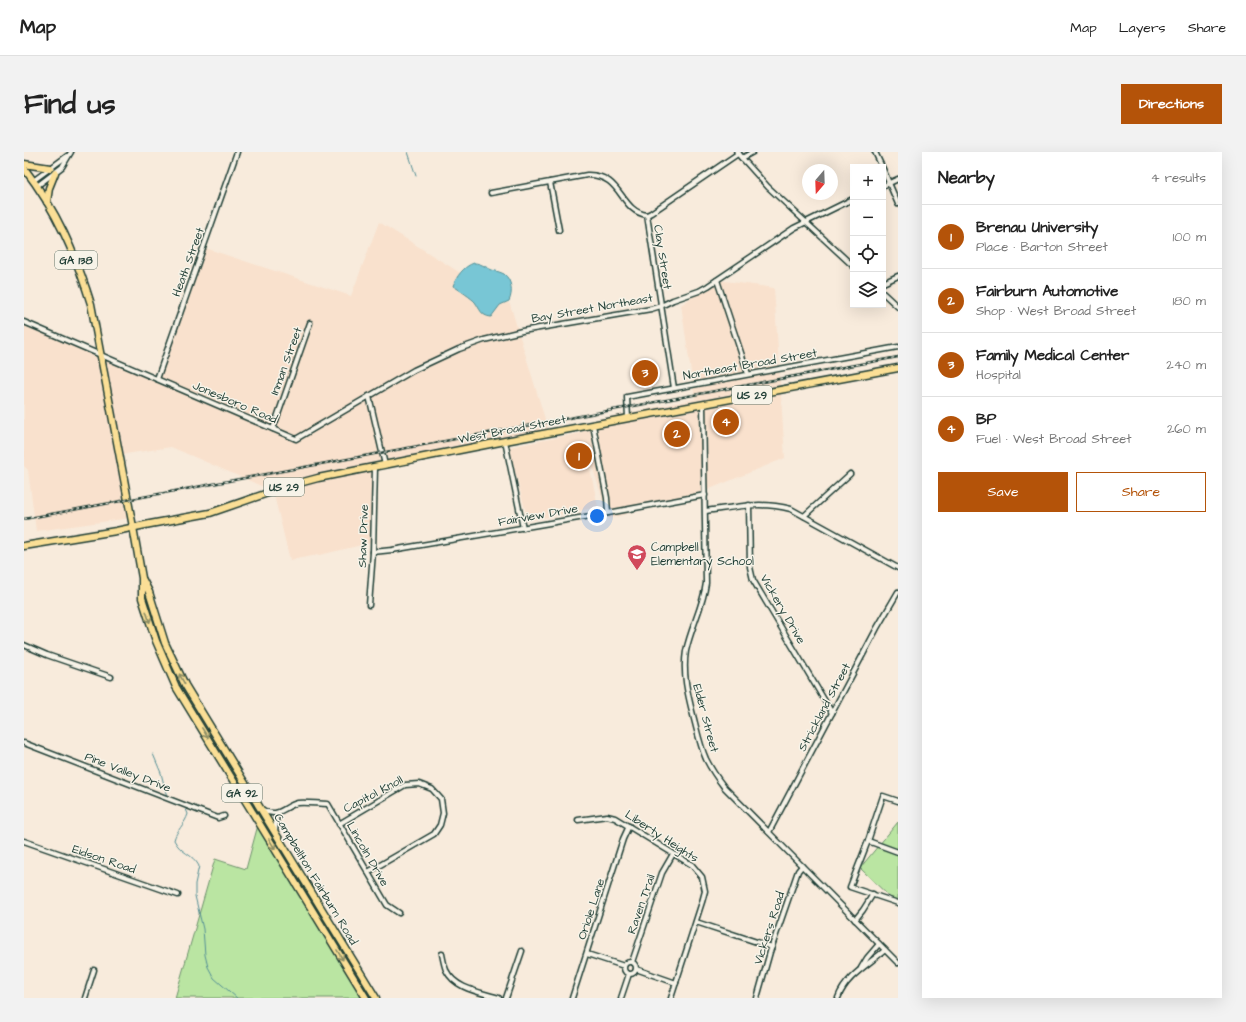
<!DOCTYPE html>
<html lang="en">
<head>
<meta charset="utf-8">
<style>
	body { margin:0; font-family:"Architects Daughter",sans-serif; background:#f2f2f2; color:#222 }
	.controls { position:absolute; right:12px; top:12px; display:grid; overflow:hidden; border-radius:0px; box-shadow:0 4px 16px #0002 }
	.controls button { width:36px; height:36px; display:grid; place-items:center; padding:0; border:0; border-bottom:1px solid #e0e0e0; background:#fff; color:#222; font:20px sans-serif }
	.compass { position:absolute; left:778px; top:12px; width:36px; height:36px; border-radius:50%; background:#fff; box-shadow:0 4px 16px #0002; rotate:199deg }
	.you { position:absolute; left:573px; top:364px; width:14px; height:14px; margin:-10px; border:3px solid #fff; border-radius:50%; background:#1a73e8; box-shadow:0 0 0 6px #1a73e833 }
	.badge { display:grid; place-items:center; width:26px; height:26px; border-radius:50%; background:#b45309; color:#fff; font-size:13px; font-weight:700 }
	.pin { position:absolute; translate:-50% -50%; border:2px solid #fff; box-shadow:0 1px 4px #0006 }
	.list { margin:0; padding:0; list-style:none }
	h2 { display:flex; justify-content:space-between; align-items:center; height:52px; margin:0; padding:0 16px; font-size:17px }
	h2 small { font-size:13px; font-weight:400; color:#767676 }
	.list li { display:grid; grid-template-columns:26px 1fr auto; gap:12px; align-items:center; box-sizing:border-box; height:64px; padding:0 16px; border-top:1px solid #e0e0e0 }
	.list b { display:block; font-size:15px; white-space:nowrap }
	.list p { margin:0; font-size:13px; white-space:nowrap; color:#767676 }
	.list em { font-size:13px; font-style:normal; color:#767676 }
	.actions { display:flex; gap:8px; padding:12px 16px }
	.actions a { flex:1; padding:9px 0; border:1px solid #b45309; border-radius:0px; text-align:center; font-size:14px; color:#b45309 }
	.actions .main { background:#b45309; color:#fff }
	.icon { flex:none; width:22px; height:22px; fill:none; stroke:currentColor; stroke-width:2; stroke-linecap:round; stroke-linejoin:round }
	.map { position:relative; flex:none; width:874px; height:846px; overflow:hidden; border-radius:0px }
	header { display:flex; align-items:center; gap:24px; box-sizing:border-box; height:56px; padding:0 20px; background:#fff; border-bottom:1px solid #e0e0e0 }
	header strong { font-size:19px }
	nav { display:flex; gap:22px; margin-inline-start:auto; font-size:14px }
	.intro { display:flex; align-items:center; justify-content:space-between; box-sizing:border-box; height:96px; padding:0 24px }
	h1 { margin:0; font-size:28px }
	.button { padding:10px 18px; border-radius:0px; background:#b45309; color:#fff; font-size:14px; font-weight:700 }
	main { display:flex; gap:24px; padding:0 24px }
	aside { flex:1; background:#fff; border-radius:0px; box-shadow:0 4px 16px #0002 }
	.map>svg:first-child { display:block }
</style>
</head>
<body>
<header>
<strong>Map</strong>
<nav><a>Map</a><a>Layers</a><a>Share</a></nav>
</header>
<div class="intro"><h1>Find us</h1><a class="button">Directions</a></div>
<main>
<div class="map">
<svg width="874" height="846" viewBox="0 0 874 846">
	<rect width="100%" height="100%" fill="#f8ebdc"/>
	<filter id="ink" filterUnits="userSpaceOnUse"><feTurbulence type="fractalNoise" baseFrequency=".025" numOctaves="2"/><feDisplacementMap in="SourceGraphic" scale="8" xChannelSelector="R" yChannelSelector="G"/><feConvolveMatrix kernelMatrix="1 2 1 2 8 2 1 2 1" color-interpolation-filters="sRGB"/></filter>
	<g filter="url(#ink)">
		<g fill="#f9e1cd">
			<path d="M355 70 486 152 524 277 483 286 355 309 350 390 300 402 266 408 249 339 147 295 95 303 106 366 12 379 4 318 0 314V169L130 224 178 95 327 144Z"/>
			<path d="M694 128 750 136 761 306 681 339 585 367 560 288 574 355 504 369 485 295 557 281 565 269 671 247 657 153Z"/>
		</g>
		<g fill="#bae5a2" stroke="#6c916b">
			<path d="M237 662 349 846H151L191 707 222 717Z"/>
			<path d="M874 670V753L836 716Z"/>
		</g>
		<path fill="#78c6d5" stroke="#548f95" d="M450 111C457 111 461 115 468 118 472 119 476 120 480 122 488 128 489 141 485 149L476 153 467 165C457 164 456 157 451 150 450 148 433 136 429 134 432 125 440 114 450 111Z"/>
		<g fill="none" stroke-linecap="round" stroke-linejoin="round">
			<g stroke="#548f95" stroke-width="1">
				<path d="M384 0 392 24"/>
				<path d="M129 602 137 621 143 645"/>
				<path d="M161 655 164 662C161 672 152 679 150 688 157 702 168 701 175 714L171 732V744L179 777 181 803 184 815 190 826 213 846"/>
			</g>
			<defs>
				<g id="minor">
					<path d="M729 0 718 6 744 35 829 114"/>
					<path d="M851 0 858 15"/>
					<path d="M859 17 874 52"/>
					<path d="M9 29 43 4"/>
					<path d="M526 30 535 78"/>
					<path d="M13 34 38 15 47 0"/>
					<path d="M859 34 874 27"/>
					<path d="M467 41 563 23C599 22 595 59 623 63"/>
					<path d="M623 63 650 236"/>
					<path d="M623 63 627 61 715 1"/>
					<path d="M693 128 724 222"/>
					<path d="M859 131 874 124"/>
					<path d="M859 141 874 155"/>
					<path d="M0 170 272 287 390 218 435 197 460 188 498 179 627 157 637 154 649 148 675 139 684 134 770 76 829 47"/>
					<path d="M133 227 213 0"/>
					<path d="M345 244 361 313"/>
					<path d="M679 252 682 431C679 455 667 475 662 499 658 524 665 547 671 571 674 583 677 596 682 607 687 617 693 626 700 635L874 811"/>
					<path d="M604 266 603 245 874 195"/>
					<path d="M569 273 583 346 584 361"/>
					<path d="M249 277 286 171"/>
					<path d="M481 289 499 376"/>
					<path d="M725 353 726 415 729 428 808 561"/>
					<path d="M682 359C713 355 736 349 767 357L874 416"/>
					<path d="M780 364 826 322"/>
					<path d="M349 400 368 398 584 361 681 343"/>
					<path d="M345 453 349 400 351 315"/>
					<path d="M0 493 23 503 87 525"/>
					<path d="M0 591 194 666 200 664"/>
					<path d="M239 658C254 667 260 654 274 651 283 650 294 652 304 652L363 753 375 761"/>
					<path d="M554 668 583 664 591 666 668 713 678 725 681 739 678 750 647 846"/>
					<path d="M315 672 381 633 395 632 408 637 417 647 419 661 416 673 410 682 344 720"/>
					<path d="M251 680 253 661"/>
					<path d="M745 680 853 476 874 440"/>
					<path d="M0 689 154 743"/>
					<path d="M844 689 859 644 874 649"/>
					<path d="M874 700 844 689 826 735 874 751"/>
					<path d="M831 768 839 758 849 742"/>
					<path d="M672 770 748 795"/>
					<path d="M418 802C419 807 420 813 422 818 431 837 456 840 475 846"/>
					<path d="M563 802 600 814"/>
					<circle cx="606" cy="816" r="6"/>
					<path d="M608 810 638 721 649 702"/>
					<path d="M837 816 843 806 855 792"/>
					<path d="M612 817 652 831"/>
					<path d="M61 846 70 818"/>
					<path d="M482 846 498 799"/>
					<path d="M548 846 599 687 605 674"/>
					<path d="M597 846 605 822"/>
					<path d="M733 846 746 800 774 719 778 714"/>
					<path d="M814 846C822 824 844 813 861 798"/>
				</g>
				<path id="tertiary" d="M713 0 718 6"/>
				<g id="primary">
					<path d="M0 12 26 16"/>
					<path d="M0 16C33 59 51 101 67 152L109 375 118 426V446L132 489 152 535 342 846"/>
					<path d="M23 50 25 36 31 21"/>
					<path d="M0 394 92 379 126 372 186 361 264 334 294 326 481 289 874 216"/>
					<path d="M119 428 125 440 141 491 161 533 352 846"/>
				</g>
			</defs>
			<use href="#minor" stroke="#1f3d34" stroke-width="7"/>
			<use href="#tertiary" stroke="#1f3d34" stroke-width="8"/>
			<use href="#primary" stroke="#1f3d34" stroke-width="9"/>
			<use href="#minor" stroke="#f7f3e8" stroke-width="4"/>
			<use href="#tertiary" stroke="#f7f3e8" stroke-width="5"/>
			<use href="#primary" stroke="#fbdf96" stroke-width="6"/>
			<defs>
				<path id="rail" d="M0 367 874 205"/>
			</defs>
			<use href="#rail" stroke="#1f3d34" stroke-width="2.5"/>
			<use href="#rail" stroke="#f7f3e8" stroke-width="1" stroke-dasharray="3" stroke-linecap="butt"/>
		</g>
		<defs><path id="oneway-shaft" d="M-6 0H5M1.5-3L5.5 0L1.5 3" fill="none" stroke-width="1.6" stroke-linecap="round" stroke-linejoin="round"/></defs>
		<g stroke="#8d8e65">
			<use href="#oneway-shaft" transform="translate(124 465) rotate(72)"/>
			<use href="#oneway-shaft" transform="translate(158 527) rotate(-118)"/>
			<use href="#oneway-shaft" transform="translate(181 581) rotate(58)"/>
			<use href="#oneway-shaft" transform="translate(248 692) rotate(59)"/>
			<use href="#oneway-shaft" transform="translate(316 803) rotate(59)"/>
		</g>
	</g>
	<defs>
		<symbol id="school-pin" viewBox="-11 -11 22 30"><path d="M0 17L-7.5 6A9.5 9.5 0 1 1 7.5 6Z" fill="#d1495b" stroke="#f7f3e8"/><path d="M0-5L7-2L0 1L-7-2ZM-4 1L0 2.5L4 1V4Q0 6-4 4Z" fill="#fff"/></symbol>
	</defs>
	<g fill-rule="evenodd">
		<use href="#school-pin" x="602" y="391" width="22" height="30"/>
	</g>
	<g text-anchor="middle" stroke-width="3" stroke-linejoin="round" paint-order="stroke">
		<g fill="#f7f3e8" stroke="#60746a" stroke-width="1">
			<rect x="31" y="99" width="42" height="18" rx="3"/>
			<rect x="708" y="234" width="40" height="18" rx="3"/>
			<rect x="240" y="326" width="40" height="18" rx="3"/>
			<rect x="198" y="632" width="40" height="18" rx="3"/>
		</g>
		<g font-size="11" font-weight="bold" fill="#1f3d34">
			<text x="52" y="112">GA 138</text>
			<text x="728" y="247">US 29</text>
			<text x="260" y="339">US 29</text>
			<text x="218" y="645">GA 92</text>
		</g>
		<g font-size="12" fill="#1f3d34" stroke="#f7f3e8">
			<text transform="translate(639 105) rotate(81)" y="4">Clay Street</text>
			<text transform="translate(164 110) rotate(-70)" y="4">Heath Street</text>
			<text transform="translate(568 156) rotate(-10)" y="4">Bay Street Northeast</text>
			<text transform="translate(262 209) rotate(-70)" y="4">Inman Street</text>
			<text transform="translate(726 212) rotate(-10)" y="4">Northeast Broad Street</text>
			<text transform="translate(211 250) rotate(23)" y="4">Jonesboro Road</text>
			<text transform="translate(488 277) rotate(-11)" y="4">West Broad Street</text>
			<text transform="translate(514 363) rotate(-10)" y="4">Fairview Drive</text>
			<text transform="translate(339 384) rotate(-88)" y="4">Shaw Drive</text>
			<text transform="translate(759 457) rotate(60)" y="4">Vickery Drive</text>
			<text transform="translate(800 555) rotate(-62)" y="4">Strickland Street</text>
			<text transform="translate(682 566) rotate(75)" y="4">Elder Street</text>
			<text transform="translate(104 620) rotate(21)" y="4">Pine Valley Drive</text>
			<text transform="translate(349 642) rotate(-28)" y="4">Capitol Knoll</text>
			<text transform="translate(638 684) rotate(33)" y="4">Liberty Heights</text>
			<text transform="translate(344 702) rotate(60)" y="4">Lincoln Drive</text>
			<text transform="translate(80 707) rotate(19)" y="4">Eidson Road</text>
			<text transform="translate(292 727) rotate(59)" y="4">Campbellton Fairburn Road</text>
			<text transform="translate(617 752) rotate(-71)" y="4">Raven Trail</text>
			<text transform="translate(567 757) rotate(-72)" y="4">Oriole Lane</text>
			<text transform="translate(745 776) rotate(-72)" y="4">Vickers Road</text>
		</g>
		<g font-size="12" fill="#1f3d34" stroke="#f7f3e8" text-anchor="start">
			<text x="627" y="399">Campbell<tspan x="627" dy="14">Elementary School</tspan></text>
		</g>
	</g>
</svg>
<div class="controls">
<button>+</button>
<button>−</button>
<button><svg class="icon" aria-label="locate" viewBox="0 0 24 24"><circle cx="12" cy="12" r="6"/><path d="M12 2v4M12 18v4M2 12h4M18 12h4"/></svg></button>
<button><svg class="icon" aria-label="layers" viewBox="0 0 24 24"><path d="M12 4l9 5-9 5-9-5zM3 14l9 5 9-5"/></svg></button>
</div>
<svg class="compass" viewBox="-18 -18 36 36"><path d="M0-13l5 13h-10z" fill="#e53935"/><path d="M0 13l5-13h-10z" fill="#767676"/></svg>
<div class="you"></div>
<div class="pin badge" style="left:555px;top:304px">1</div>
<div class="pin badge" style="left:653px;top:282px">2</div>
<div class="pin badge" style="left:621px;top:221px">3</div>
<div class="pin badge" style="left:702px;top:270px">4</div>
</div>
<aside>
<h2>Nearby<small>4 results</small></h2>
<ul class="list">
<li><span class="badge">1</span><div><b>Brenau University</b><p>Place · Barton Street</p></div><em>100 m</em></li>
<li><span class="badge">2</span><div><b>Fairburn Automotive</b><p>Shop · West Broad Street</p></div><em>180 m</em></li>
<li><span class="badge">3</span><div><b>Family Medical Center</b><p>Hospital</p></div><em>240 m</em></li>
<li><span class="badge">4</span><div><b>BP</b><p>Fuel · West Broad Street</p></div><em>260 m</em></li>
</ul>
<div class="actions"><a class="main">Save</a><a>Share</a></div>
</aside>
</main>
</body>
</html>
